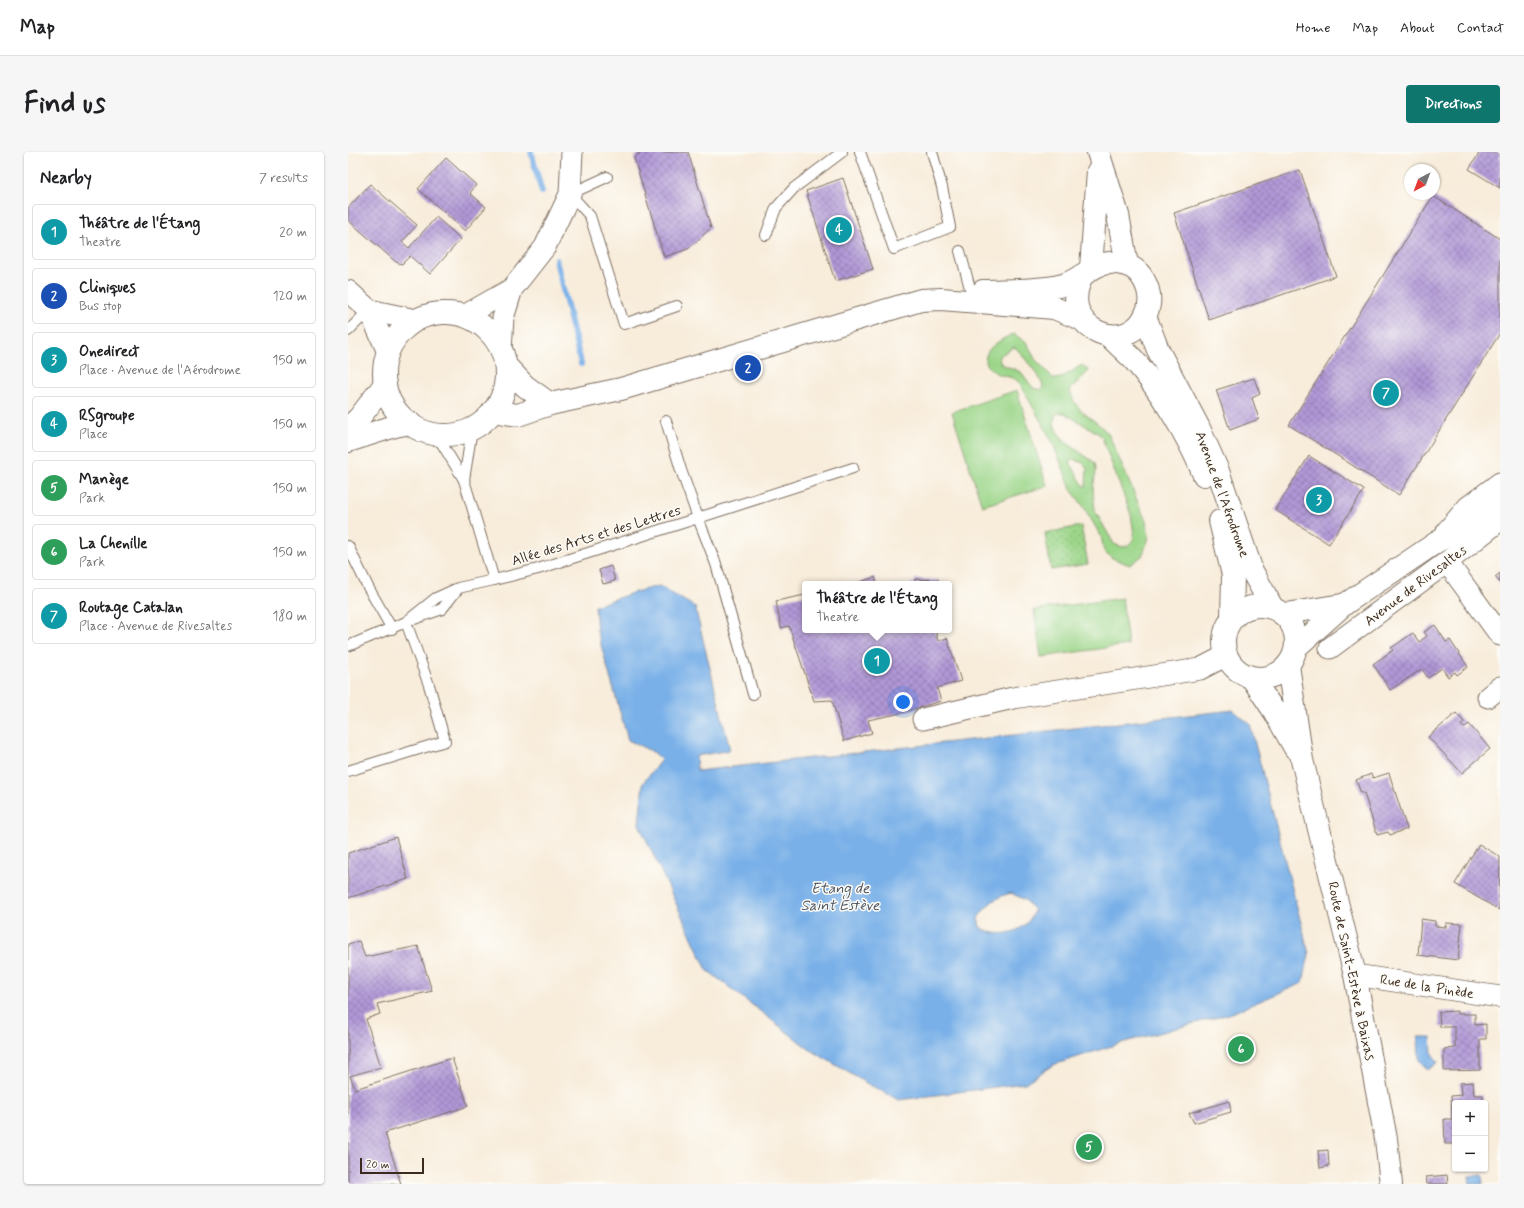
<!DOCTYPE html>
<html lang="en">
<head>
<meta charset="utf-8">
<style>
	body { margin:0; font-family:Mynerve,sans-serif; background:#f6f6f6; color:#202124 }
	.controls { position:absolute; right:12px; bottom:12px; display:grid; overflow:hidden; border-radius:4px; box-shadow:0 1px 3px #0004 }
	.controls button { width:36px; height:36px; display:grid; place-items:center; padding:0; border:0; border-bottom:1px solid #e0e0e0; background:#fff; color:#202124; font:20px sans-serif }
	.compass { position:absolute; left:1056px; top:12px; width:36px; height:36px; border-radius:50%; background:#fff; box-shadow:0 1px 3px #0004; rotate:221deg }
	.scale { position:absolute; left:12px; bottom:10px; width:64px; box-sizing:border-box; padding-left:4px; border:2px solid #3b2a1e; border-top:0; font-size:11px; line-height:14px; white-space:nowrap; color:#3b2a1e; -webkit-text-stroke:3px #fdfcf7; paint-order:stroke }
	.you { position:absolute; left:555px; top:550px; width:14px; height:14px; margin:-10px; border:3px solid #fff; border-radius:50%; background:#1a73e8; box-shadow:0 0 0 6px #1a73e833 }
	.badge { display:grid; place-items:center; width:26px; height:26px; border-radius:50%; background:#0f766e; color:#fff; font-size:13px; font-weight:700 }
	.pin { position:absolute; translate:-50% -50%; border:2px solid #fff; box-shadow:0 1px 4px #0006 }
	.popup { position:absolute; left:454px; top:429px; width:150px; height:52px; box-sizing:border-box; display:grid; place-content:center; border-radius:4px; background:#fff; filter:drop-shadow(0 1px 3px #0005); font-size:13px; white-space:nowrap; color:#757577 }
	.popup b { font-size:15px; color:#202124 }
	.popup::after { content:''; position:absolute; left:50%; top:100%; margin-left:-8px; border:8px solid transparent; border-top-color:#fff }
	.list { margin:0; padding:0; list-style:none }
	h2 { display:flex; justify-content:space-between; align-items:center; height:52px; margin:0; padding:0 16px; font-size:17px }
	h2 small { font-size:13px; font-weight:400; color:#757577 }
	.list li { display:grid; grid-template-columns:26px 1fr auto; gap:12px; align-items:center; box-sizing:border-box; height:56px; margin:0 8px 8px; padding:0 8px; border:1px solid #e0e0e0; border-radius:4px }
	.list b { display:block; font-size:15px; white-space:nowrap }
	.list p { margin:0; font-size:13px; white-space:nowrap; color:#757577 }
	.list em { font-size:13px; font-style:normal; color:#757577 }
	.map { position:relative; flex:none; width:1152px; height:1032px; overflow:hidden; border-radius:4px }
	header { display:flex; align-items:center; gap:24px; box-sizing:border-box; height:56px; padding:0 20px; background:#fff; border-bottom:1px solid #e0e0e0 }
	header strong { font-size:19px }
	nav { display:flex; gap:22px; margin-inline-start:auto; font-size:14px }
	.intro { display:flex; align-items:center; justify-content:space-between; box-sizing:border-box; height:96px; padding:0 24px }
	h1 { margin:0; font-size:28px }
	.button { padding:10px 18px; border-radius:4px; background:#0f766e; color:#fff; font-size:14px; font-weight:700 }
	main { display:flex; gap:24px; padding:0 24px }
	aside { flex:1; background:#fff; border-radius:4px; box-shadow:0 1px 3px #0004 }
	.map>svg:first-child { display:block }
</style>
</head>
<body>
<header>
<strong>Map</strong>
<nav><a>Home</a><a>Map</a><a>About</a><a>Contact</a></nav>
</header>
<div class="intro"><h1>Find us</h1><a class="button">Directions</a></div>
<main>
<aside>
<h2>Nearby<small>7 results</small></h2>
<ul class="list">
<li><span class="badge" style="background:#0f9aa8">1</span><div><b>Théâtre de l'Étang</b><p>Theatre</p></div><em>20 m</em></li>
<li><span class="badge" style="background:#1a4fb4">2</span><div><b>Cliniques</b><p>Bus stop</p></div><em>120 m</em></li>
<li><span class="badge" style="background:#0f9aa8">3</span><div><b>Onedirect</b><p>Place · Avenue de l'Aérodrome</p></div><em>150 m</em></li>
<li><span class="badge" style="background:#0f9aa8">4</span><div><b>RSgroupe</b><p>Place</p></div><em>150 m</em></li>
<li><span class="badge" style="background:#2e9e5b">5</span><div><b>Manège</b><p>Park</p></div><em>150 m</em></li>
<li><span class="badge" style="background:#2e9e5b">6</span><div><b>La Chenille</b><p>Park</p></div><em>150 m</em></li>
<li><span class="badge" style="background:#0f9aa8">7</span><div><b>Routage Catalan</b><p>Place · Avenue de Rivesaltes</p></div><em>180 m</em></li>
</ul>
</aside>
<div class="map">
<svg width="1152" height="1032" viewBox="0 0 1152 1032">
	<defs>
		<pattern id="park-dots" width="8" height="8" patternUnits="userSpaceOnUse"><rect width="8" height="8" fill="#9cd68a"/><path d="M2 2h.1M6 6h.1" fill="none" stroke="#87b877" stroke-width="1.8" stroke-linecap="round"/></pattern>
		<pattern id="building-cross-hatch" width="8" height="8" patternUnits="userSpaceOnUse"><rect width="8" height="8" fill="#b097d7"/><path d="M0 0l8 8M0 8l8-8" fill="none" stroke="#907bae"/></pattern>
	</defs>
	<rect width="100%" height="100%" fill="#fdfcf7"/>
	<filter id="ink" filterUnits="userSpaceOnUse"><feTurbulence type="fractalNoise" baseFrequency=".025" numOctaves="2"/><feDisplacementMap in="SourceGraphic" scale="8" xChannelSelector="R" yChannelSelector="G"/><feConvolveMatrix kernelMatrix="1 2 1 2 8 2 1 2 1" color-interpolation-filters="sRGB"/></filter>
	<filter id="wash" filterUnits="userSpaceOnUse"><feTurbulence type="fractalNoise" baseFrequency=".012" numOctaves="4" result="noise"/><feDisplacementMap in="SourceGraphic" scale="16" xChannelSelector="R" yChannelSelector="G"/><feGaussianBlur stdDeviation="0.9" result="paint"/><feColorMatrix in="noise" values="0 0 0 0 0 0 0 0 0 0 0 0 0 0 0 0 0 1.4 0 .05"/><feComposite in="paint" operator="in"/></filter>
	<g filter="url(#wash)">
		<rect width="100%" height="100%" fill="#f8ecda"/>
		<path fill="url(#park-dots)" stroke="#6c8054" d="M733 374 740 412 703 418 697 381Z"/>
		<g fill="#9cd68a" stroke="#6c8054" fill-rule="evenodd">
			<path d="M666 182 679 191 687 207 706 227 713 226 734 213 741 219 722 237C725 260 748 266 761 283L798 369 801 386 794 404 782 413 764 406 756 399 753 384 734 352 724 339 704 289 671 230C664 224 656 225 648 221 623 205 649 188 666 182ZM666 195 670 198 690 223 695 234 693 238 685 236 673 220 653 212 651 207V204ZM709 261H716L750 281 754 286 783 363 786 382 785 388 780 394 774 395 766 392 747 359 745 338 748 317 747 311C735 301 695 281 709 261ZM725 307 735 311 739 317 738 334 736 335 722 310Z"/>
			<path d="M669 238 699 334 634 354 604 260Z"/>
			<path d="M774 446 780 493 693 505 686 458Z"/>
		</g>
		<g fill="#79b0e8" stroke="#5a6d83" fill-rule="evenodd">
			<path d="M311 434 347 455 382 598 348 604 349 619 885 558 902 572 961 802 955 831 881 862 773 891 705 913 677 931 551 948 518 931 461 897 359 818 291 672 295 631 313 608 307 601 280 588 249 479 247 454 287 440ZM663 741 677 748 686 758C680 781 650 788 632 775L630 766C639 752 648 745 663 741Z"/>
			<path d="M1070 885H1083L1084 902 1090 910 1080 918 1071 908Z"/>
			<path d="M1134 1023 1135 1032H1122L1121 1024Z"/>
		</g>
		<g fill="none" stroke-linecap="round" stroke-linejoin="round">
			<g stroke="#79b0e8" stroke-width="6">
				<path d="M183 0 194 40"/>
				<path d="M208 108 233 212"/>
			</g>
		</g>
		<g id="blocks">
			<g fill="url(#building-cross-hatch)">
				<path d="M293 0H340L363 76 340 97 316 105 286 6Z"/>
				<path d="M1132 0H1152V36L1121 17Z"/>
				<path d="M98 6 128 33 122 41 138 55 117 79 70 37Z"/>
				<path d="M952 18 988 124 861 168 826 61Z"/>
				<path d="M495 26 525 117 487 129 458 39Z"/>
				<path d="M22 32 69 73 54 90 61 96 88 65 113 87 82 122 62 104 54 112 48 110 0 68V56Z"/>
				<path d="M1085 44 1152 87V181L1051 343 941 273Z"/>
				<path d="M906 226 912 242 904 246 911 267 882 278 868 238Z"/>
				<path d="M961 304 1016 338 981 392 927 358Z"/>
				<path d="M263 414 267 429 255 432 251 418Z"/>
				<path d="M1152 421V431L1147 425Z"/>
				<path d="M527 425 529 432H506Z"/>
				<path d="M567 427 591 428V432H561L567 430Z"/>
				<path d="M457 443V478H587L590 489 599 486 613 529 589 536 593 549 549 562 520 568 524 581 496 589 484 548 466 549 441 474 433 476 428 449Z"/>
				<path d="M1087 473 1098 490 1102 488 1120 515 1109 523 1107 520 1100 525 1094 516 1080 526 1074 517 1042 538 1025 512 1045 498 1043 496 1065 481 1071 490 1079 484 1076 480Z"/>
				<path d="M1108 561 1116 570 1113 573 1116 576 1121 572 1142 597 1114 621 1080 585Z"/>
				<path d="M1041 621 1059 677 1042 683 1040 680 1029 683 1016 641H1013L1008 628 1023 622 1025 626Z"/>
				<path d="M48 685 60 727 0 746V701Z"/>
				<path d="M1131 692 1152 705 1151 758 1107 732Z"/>
				<path d="M1073 767 1087 769V774L1098 775V771L1114 772 1110 808 1070 803Z"/>
				<path d="M11 789 17 805 70 794 84 839 29 852 32 862 18 867 33 915 2 924 7 937 104 906 120 954 37 981 53 1032H0V792Z"/>
				<path d="M1109 859V862H1127V873L1138 872V887H1132V918L1096 919V897L1107 896V875H1092L1091 860Z"/>
				<path d="M1125 930 1126 943H1135V951H1107V992H1097L1096 967H1104L1103 944 1113 943 1112 931Z"/>
				<path d="M881 949 883 960 846 971 841 961Z"/>
				<path d="M980 998 981 1014 972 1016 970 999Z"/>
				<path d="M1099 1023 1100 1032H1079L1078 1025Z"/>
			</g>
		</g>
	</g>
	<g filter="url(#ink)">
		<use href="#blocks" fill-opacity="0" stroke="#7d6e60" stroke-width="1"/>
		<g fill="none" stroke-linecap="round" stroke-linejoin="round">
			<defs>
				<g id="service">
					<path d="M512 0 546 97 602 75 594 35 584 0"/>
					<path d="M259 25 222 42 242 64 276 172 329 154"/>
					<path d="M418 83 428 56 446 36 494 0"/>
					<path d="M612 99 623 140"/>
					<path d="M0 179 21 158"/>
					<path d="M318 269 333 318 350 366 505 316"/>
					<path d="M88 282 116 328 124 277"/>
					<path d="M116 328 146 428 190 417 350 366 368 412 405 542"/>
					<path d="M0 394 20 435 44 477"/>
					<path d="M66 467 94 457 109 438"/>
					<path d="M58 470 88 446 110 436 146 428"/>
					<path d="M0 494 58 470 81 533 97 589 0 619"/>
				</g>
				<g id="minor">
					<path d="M0 139 21 158 40 200"/>
					<path d="M21 158 68 168"/>
					<path d="M116 164 164 137"/>
					<path d="M153 197 155 166 164 137 197 95 222 42 224 0"/>
					<path d="M1099 379 1120 355 1152 331"/>
					<path d="M1099 410 1152 483"/>
					<path d="M935 462 997 452"/>
					<path d="M948 496 997 452 1089 390 1130 368 1145 355 1152 346"/>
					<path d="M982 496 1099 410 1152 368"/>
					<path d="M1140 545 1152 535"/>
					<path d="M575 567 665 546 852 517 877 504"/>
					<path d="M1007 823 1152 845"/>
				</g>
				<g id="tertiary">
					<path d="M797 164 810 198 850 274 870 319 904 419 924 455"/>
					<path d="M760 183C768 191 777 199 785 207 812 237 841 286 856 323"/>
					<path d="M872 369 885 423 884 466"/>
					<circle cx="912" cy="490" r="36"/>
					<path d="M940 513 954 608 1007 823 1038 987 1043 1032"/>
					<path d="M904 526 926 559 947 596"/>
				</g>
				<g id="secondary">
					<path d="M750 0 770 63 779 113"/>
					<path d="M743 116 750 19"/>
					<path d="M635 139C660 138 687 139 711 134 736 129 746 105 774 112 780 113 786 116 790 120 799 130 804 144 800 157 783 209 705 177 735 123"/>
					<circle cx="97" cy="222" r="61"/>
					<path d="M158 214 177 234 202 252"/>
					<path d="M145 259 170 263 202 252 273 237 573 148 593 147 706 156 733 167"/>
					<path d="M0 276 11 266 37 232"/>
					<path d="M0 289 47 274 62 271"/>
				</g>
			</defs>
			<use href="#service" stroke="#7d6e60" stroke-width="12"/>
			<use href="#minor" stroke="#7d6e60" stroke-width="23"/>
			<use href="#tertiary" stroke="#7d6e60" stroke-width="24"/>
			<use href="#secondary" stroke="#7d6e60" stroke-width="24"/>
			<use href="#service" stroke="#fff" stroke-width="10"/>
			<use href="#minor" stroke="#fff" stroke-width="21"/>
			<use href="#tertiary" stroke="#fff" stroke-width="22"/>
			<use href="#secondary" stroke="#fff" stroke-width="22"/>
		</g>
	</g>
	<g text-anchor="middle" stroke-width="3" stroke-linejoin="round" paint-order="stroke">
		<g font-size="14" fill="#3b2a1e" stroke="#fdfcf7">
			<text transform="translate(875 342) rotate(70)" y="5">Avenue de l'Aérodrome</text>
			<text transform="translate(248 383) rotate(-17)" y="5">Allée des Arts et des Lettres</text>
			<text transform="translate(1067 433) rotate(-37)" y="5">Avenue de Rivesaltes</text>
			<text transform="translate(1004 819) rotate(78)" y="5">Route de Saint-Estève à Baixas</text>
			<text transform="translate(1079 834) rotate(9)" y="5">Rue de la Pinède</text>
		</g>
		<g font-size="15" font-style="italic" fill="#515965" stroke="#fdfcf7">
			<text x="492" y="741">Etang de<tspan x="492" dy="17">Saint Estève</tspan></text>
		</g>
	</g>
</svg>
<div class="controls">
<button>+</button>
<button>−</button>
</div>
<svg class="compass" viewBox="-18 -18 36 36"><path d="M0-13l5 13h-10z" fill="#e53935"/><path d="M0 13l5-13h-10z" fill="#757577"/></svg>
<div class="scale">20 m</div>
<div class="you"></div>
<div class="pin badge" style="left:529px;top:509px;background:#0f9aa8">1</div>
<div class="popup"><b>Théâtre de l'Étang</b>Theatre</div>
<div class="pin badge" style="left:400px;top:216px;background:#1a4fb4">2</div>
<div class="pin badge" style="left:971px;top:348px;background:#0f9aa8">3</div>
<div class="pin badge" style="left:491px;top:78px;background:#0f9aa8">4</div>
<div class="pin badge" style="left:741px;top:995px;background:#2e9e5b">5</div>
<div class="pin badge" style="left:893px;top:897px;background:#2e9e5b">6</div>
<div class="pin badge" style="left:1038px;top:241px;background:#0f9aa8">7</div>
</div>
</main>
</body>
</html>
